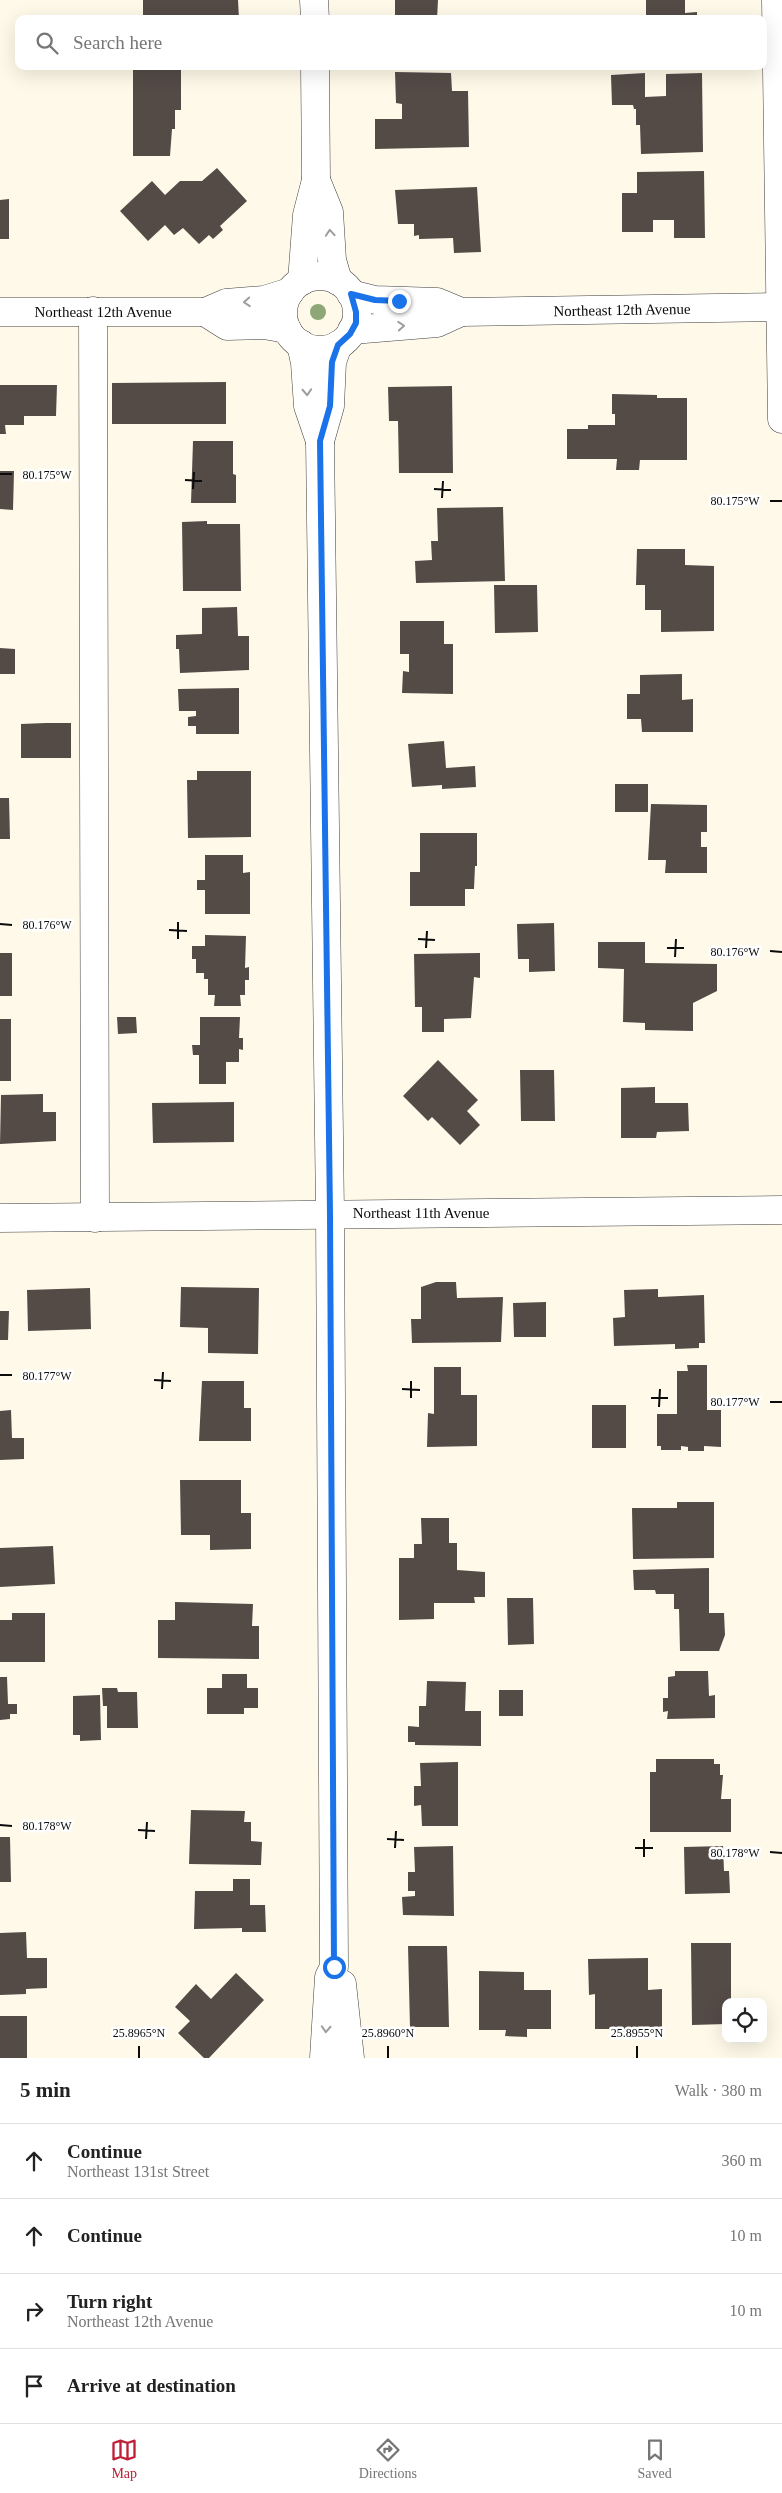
<!DOCTYPE html>
<html lang="en">
<head>
<meta charset="utf-8">
<style>
	body { margin:0; font-family:Georgia,serif; background:#f6f6f6; color:#222 }
	.controls { position:absolute; right:15px; bottom:15px; display:grid; overflow:hidden; border-radius:10px; box-shadow:0 5px 20px #0002 }
	.controls button { width:45px; height:45px; display:grid; place-items:center; padding:0; border:0; border-bottom:1px solid #e0e0e0; background:#fff; color:#222; font:25px sans-serif }
	.stop { position:absolute; width:15px; height:15px; margin:-11px; border:4px solid #1a73e8; border-radius:50%; background:#fff }
	.stop.end { background:#1a73e8; border-color:#fff; box-shadow:0 1px 5px #0008 }
	.list { margin:0; padding:0; list-style:none }
	h2 { display:flex; justify-content:space-between; align-items:center; height:65px; margin:0; padding:0 20px; font-size:21px }
	h2 small { font-size:16px; font-weight:400; color:#767676 }
	.list li { display:grid; grid-template-columns:32px 1fr auto; gap:15px; align-items:center; box-sizing:border-box; height:75px; padding:0 20px; border-top:1px solid #e0e0e0 }
	.list b { display:block; font-size:19px; white-space:nowrap }
	.list p { margin:0; font-size:16px; white-space:nowrap; color:#767676 }
	.list em { font-size:16px; font-style:normal; color:#767676 }
	.icon { flex:none; width:28px; height:28px; fill:none; stroke:currentColor; stroke-width:2; stroke-linecap:round; stroke-linejoin:round }
	.map { position:relative; flex:none; width:782px; height:2058px; overflow:hidden }
	.search { position:absolute; background:#fff; box-shadow:0 5px 20px #0002; left:15px; right:15px; top:15px; height:55px; display:flex; align-items:center; gap:12px; box-sizing:border-box; padding:0 18px; border-radius:10px; color:#767676; font-size:19px }
	.sheet { height:365px; background:#fff }
	nav { display:flex; justify-content:space-around; align-items:center; box-sizing:border-box; height:70px; border-top:1px solid #e0e0e0; background:#fff; font-size:14px; color:#767676 }
	nav a { display:grid; justify-items:center; gap:2px }
	nav .on { color:#be2037 }
	.map>svg:first-child { display:block }
</style>
</head>
<body>
<div class="map">
<svg width="782" height="2058" viewBox="0 0 782 2058">
	<rect width="100%" height="100%" fill="#fff9e9"/>
	<g fill="#544b47">
		<path d="M143 0H238L239 19H143Z"/>
		<path d="M395 0H438L437 19H395Z"/>
		<path d="M646 0H685V13L697 12V19H646Z"/>
		<path d="M181 69V110H175V129H172L170 156H133V70Z"/>
		<path d="M395 72 451 73 452 91H468L469 147 375 149V119H402V104L396 103Z"/>
		<path d="M645 73V97L666 96V74L702 73 703 152 641 154 640 125H636V109H634L633 105H612L611 75Z"/>
		<path d="M217 168 247 201 220 226 223 230 213 239 209 235 199 244 183 228 174 235 165 225 148 241 120 211 152 181 165 195 180 181H202Z"/>
		<path d="M704 171 705 238H674V220H653V232H622V193H637V172Z"/>
		<path d="M477 187 481 252 454 253 453 238 419 239V235L414 236V224H398L395 190Z"/>
		<path d="M9 199V239H0V200Z"/>
		<path d="M226 382V424H112V383Z"/>
		<path d="M0 385H57L56 416H24V425H5L6 434H0Z"/>
		<path d="M452 386 453 473H399L398 421H389L388 387Z"/>
		<path d="M612 394 657 395V398H687V460H640L639 470H616L617 459H567V429H588V425H615V414H612Z"/>
		<path d="M193 441H233V474L236 475V503H191Z"/>
		<path d="M0 471H14L13 510 0 509Z"/>
		<path d="M503 507 505 581 416 583 415 561 432 560 431 541H438L437 508Z"/>
		<path d="M207 521V524H240L241 591H183L182 522Z"/>
		<path d="M637 549H685V565L714 566V631L661 632V610H645V585H636Z"/>
		<path d="M494 585H537L538 632 495 633Z"/>
		<path d="M237 607 238 636H249V670L180 673 179 649H176V635L202 634V608Z"/>
		<path d="M400 621H444V644H453V694L402 693 403 671 409 672V654H400Z"/>
		<path d="M0 648 15 649V674H0Z"/>
		<path d="M682 674V700L693 699V732H642L641 719H627V694H640V675Z"/>
		<path d="M239 688V734H196V726H188V717L196 716V711H179L178 689Z"/>
		<path d="M46 723H71V758H21V724Z"/>
		<path d="M444 741 446 768 475 766 476 787 442 789V785L412 787 408 744Z"/>
		<path d="M197 771H251V837L188 838 187 780H197Z"/>
		<rect x="615" y="784" width="33" height="28"/>
		<path d="M0 798H9L10 839H0Z"/>
		<path d="M651 804 707 805V832H701V847H707V873H665L666 860H648Z"/>
		<path d="M420 833H477V866H475L474 889H465V906H410V872H420Z"/>
		<path d="M205 855H243V873L250 872V914H205V890H197V880H205Z"/>
		<path d="M554 923 555 971 529 972V959H518L517 924Z"/>
		<path d="M205 935 246 936 245 968 249 967V980H245V995H240L241 1006H214L215 995H208V979H204V973H196V959H192V946H205Z"/>
		<path d="M598 942H645V963L717 964V991L693 1003V1031L645 1030V1023L623 1022 624 969 598 968Z"/>
		<rect x="0" y="953" width="12" height="43"/>
		<path d="M480 953V978L474 977 471 1018 444 1019V1032H422V1007H415L414 954Z"/>
		<path d="M117 1017H136L137 1033 118 1034Z"/>
		<path d="M200 1017H240L239 1038H243V1050L239 1049V1062H226V1084H199V1055H193L192 1045H200Z"/>
		<rect x="0" y="1019" width="11" height="62"/>
		<path d="M438 1060 478 1100 467 1111 480 1125 460 1145 432 1117 428 1121 403 1096Z"/>
		<path d="M520 1070H554L555 1121H521Z"/>
		<path d="M655 1087V1103H688L689 1131 657 1132 656 1138H621V1088Z"/>
		<path d="M43 1094V1112H56V1141L0 1144 1 1095Z"/>
		<path d="M234 1102V1142L153 1143 152 1103Z"/>
		<path d="M436 1282H456L457 1298 503 1297 501 1342 412 1343 411 1319H421V1287Z"/>
		<path d="M181 1287 259 1288 258 1354 208 1353V1328L180 1327Z"/>
		<path d="M90 1288 91 1329 28 1331 27 1290Z"/>
		<path d="M658 1289V1297L704 1295 705 1343H699V1348L675 1349V1344L614 1346 613 1318 625 1317 624 1290Z"/>
		<path d="M546 1302V1337H514L513 1303Z"/>
		<path d="M0 1311H9L8 1340H0Z"/>
		<path d="M687 1365H707V1410H721V1447L704 1446V1451H688V1447L681 1446V1450H661V1446H657V1414H677V1371H688Z"/>
		<path d="M434 1367H461V1395H477V1446L427 1447 428 1413 434 1414Z"/>
		<path d="M202 1381H244V1408H251V1441H199Z"/>
		<rect x="592" y="1405" width="34" height="43"/>
		<path d="M11 1410 12 1438H24V1459L0 1460V1411Z"/>
		<path d="M180 1480H241V1513H251V1549L210 1550V1535H181Z"/>
		<path d="M677 1502H714V1558L633 1559 632 1508H677Z"/>
		<path d="M421 1518H449V1543H457V1570L485 1572V1597H474L475 1603H434V1619L399 1620V1558H414V1544H422Z"/>
		<path d="M53 1546 55 1584 0 1587V1548Z"/>
		<path d="M709 1568V1613H724L725 1635 719 1651H680L679 1609H674V1594H656L655 1590H634L633 1570Z"/>
		<path d="M507 1598H533L534 1644 508 1645Z"/>
		<path d="M175 1602 253 1604 252 1626H259V1659L158 1658V1620H175Z"/>
		<path d="M12 1613H45V1662H0V1620H12Z"/>
		<path d="M675 1671H708L709 1696 715 1695V1718L667 1719 668 1711 663 1712V1698H668V1677L675 1676Z"/>
		<path d="M222 1674H247V1688H258V1708H244V1714H207V1688H222Z"/>
		<path d="M0 1677H7L8 1704H17V1714H10V1719L0 1720Z"/>
		<path d="M427 1681 466 1682 465 1711H481V1746L415 1745V1742H408V1726L419 1727V1706H426Z"/>
		<path d="M102 1688H117L118 1692H137L138 1728H107V1706H103Z"/>
		<rect x="499" y="1690" width="24" height="26"/>
		<path d="M100 1695 101 1740 80 1741V1735H73V1696Z"/>
		<path d="M656 1759H714V1764H720V1775H723L721 1799H731V1832H650V1772H656Z"/>
		<path d="M458 1762V1826H422L421 1805 414 1806V1786H421L420 1763Z"/>
		<path d="M191 1810 245 1811 244 1822H251V1841L262 1842 261 1865 189 1864Z"/>
		<path d="M0 1837H10L11 1882H0Z"/>
		<path d="M453 1846 454 1916 403 1915 402 1897 415 1896V1891H408V1872H415L414 1847Z"/>
		<path d="M723 1846 724 1871H729L730 1893 685 1894 684 1847Z"/>
		<path d="M233 1879H250V1905H265L266 1932H242V1928L194 1929 195 1891H233Z"/>
		<path d="M26 1932 27 1958H47V1988L26 1989V1994L0 1995V1933Z"/>
		<path d="M691 1943H731V2002H726V2024L692 2025Z"/>
		<path d="M408 1946H447L449 2027H410Z"/>
		<path d="M648 1958V1990L662 1989V2029H640V2034H617V2029H595V1994L589 1995 588 1959Z"/>
		<path d="M479 1971 524 1972V1990H551V2029H527V2037L505 2036 506 2030H479Z"/>
		<path d="M236 1973 264 2000 209 2058H204L178 2033 190 2021 175 2007 196 1984 211 1999Z"/>
		<rect x="0" y="2016" width="27" height="42"/>
	</g>
	<g fill="none" stroke-linecap="round" stroke-linejoin="round">
		<defs>
			<g id="minor">
				<path d="M314 0 315 19"/>
				<path d="M776 0 782 419"/>
				<path d="M316 180 329 212 332 260 338 281"/>
				<circle cx="320" cy="313" r="37"/>
				<path d="M302 281 307 215 316 180 315 66"/>
				<path d="M351 294 375 300 437 302 461 312 782 307"/>
				<path d="M93 311 95 1218"/>
				<path d="M0 312H205L226 303 264 300 290 292"/>
				<path d="M205 312 227 326 264 325 287 329"/>
				<path d="M352 330 437 323 461 312"/>
				<path d="M301 344 305 363 308 406 320 441"/>
				<path d="M0 1218 782 1210"/>
				<path d="M342 1984 350 2058"/>
				<path d="M324 2058 329 1977 334 1967 330 1213 320 441 330 406 332 362 338 345"/>
			</g>
		</defs>
		<use href="#minor" stroke="#3e3e3e" stroke-width="29"/>
		<use href="#minor" stroke="#fff" stroke-width="28"/>
	</g>
	<circle fill="#8ea777" cx="318" cy="312" r="8"/>
	<defs><path id="oneway-chevron" d="M-2-3.5L2.5 0L-2 3.5" fill="none" stroke-width="1.6" stroke-linecap="round" stroke-linejoin="round" transform="scale(1.25)"/></defs>
	<g stroke="#9d9d9d">
		<use href="#oneway-chevron" transform="translate(330 233) rotate(-94)"/>
		<use href="#oneway-chevron" transform="translate(247 302) rotate(176)"/>
		<use href="#oneway-chevron" transform="translate(401 326) rotate(-4)"/>
		<use href="#oneway-chevron" transform="translate(307 392) rotate(87)"/>
		<use href="#oneway-chevron" transform="translate(326 2029) rotate(93)"/>
	</g>
	<g fill="none" stroke-linecap="round" stroke-linejoin="round">
		<path stroke="#1a73e8" stroke-width="6" d="M334 1967 330 1214 320 441 330 406 332 362 338 345 350 334 356 323V312L351 294 375 300 399 301"/>
	</g>
	<path fill="none" stroke="#0b0b0b" stroke-width="2" d="M0 474H12M185 480 202 481M193 489 194 472M434 489 451 490M442 498 443 481M770 501H782M0 924 12 925M169 930 187 931M178 939V922M418 939 435 940M426 948 427 931M667 948H684M770 951 782 952M675 957 676 939M0 1375H12M154 1380 171 1381M162 1389 163 1372M402 1389 420 1390M411 1398V1381M651 1398H668M770 1402H782M659 1407 660 1389M0 1825 12 1826M138 1830 155 1831M146 1839 147 1822M387 1839 404 1840M395 1848 396 1831M635 1848H653M770 1852 782 1853M644 1857V1839M139 2058V2046M388 2058V2046M637 2058V2046"/>
	<g text-anchor="middle" stroke-width="5" stroke-linejoin="round" paint-order="stroke">
		<g font-size="15" fill="#0b0b0b" stroke="#fff">
			<text transform="translate(622 310) rotate(-1)" y="5">Northeast 12th Avenue</text>
			<text x="103" y="317">Northeast 12th Avenue</text>
			<text x="421" y="1218">Northeast 11th Avenue</text>
		</g>
	</g>
	<g font-size="12" text-anchor="middle" fill="#0b0b0b" stroke="#fff" stroke-width="5" stroke-linejoin="round" paint-order="stroke">
		<text x="47" y="479">80.175°W</text>
		<text x="735" y="505">80.175°W</text>
		<text x="47" y="929">80.176°W</text>
		<text x="735" y="956">80.176°W</text>
		<text x="47" y="1380">80.177°W</text>
		<text x="735" y="1406">80.177°W</text>
		<text x="47" y="1830">80.178°W</text>
		<text x="735" y="1857">80.178°W</text>
		<text x="139" y="2037">25.8965°N</text>
		<text x="388" y="2037">25.8960°N</text>
		<text x="637" y="2037">25.8955°N</text>
	</g>
</svg>
<div class="controls">
<button><svg class="icon" aria-label="locate" viewBox="0 0 24 24"><circle cx="12" cy="12" r="6"/><path d="M12 2v4M12 18v4M2 12h4M18 12h4"/></svg></button>
</div>
<div class="stop" style="left:334px;top:1967px"></div>
<div class="stop end" style="left:399px;top:301px"></div>
<div class="search"><svg class="icon" aria-label="search" viewBox="0 0 24 24"><circle cx="10" cy="10" r="6"/><path d="M15 15l6 6"/></svg>Search here</div>
</div>
<section class="sheet">
<h2>5 min<small>Walk · 380 m</small></h2>
<ul class="list">
<li><svg class="icon" aria-label="ahead" viewBox="0 0 24 24"><path d="M12 20V5M6 11l6-6 6 6"/></svg><div><b>Continue</b><p>Northeast 131st Street</p></div><em>360 m</em></li>
<li><svg class="icon" aria-label="ahead" viewBox="0 0 24 24"><path d="M12 20V5M6 11l6-6 6 6"/></svg><div><b>Continue</b></div><em>10 m</em></li>
<li><svg class="icon" aria-label="right" viewBox="0 0 24 24"><path d="M7 20v-9h11M14 6l5 5-5 5"/></svg><div><b>Turn right</b><p>Northeast 12th Avenue</p></div><em>10 m</em></li>
<li><svg class="icon" aria-label="arrive" viewBox="0 0 24 24"><path d="M6 21V4h12l-3 4 3 4H6"/></svg><div><b>Arrive at destination</b></div></li>
</ul>
</section>
<nav>
<a class="on"><svg class="icon" aria-label="map" viewBox="0 0 24 24"><path d="M3 6l6-2 6 2 6-2v14l-6 2-6-2-6 2zM9 4v14M15 6v14"/></svg>Map</a>
<a><svg class="icon" aria-label="directions" viewBox="0 0 24 24"><path d="M12 3l9 9-9 9-9-9zM9 14v-3h6M13 9l2 2-2 2"/></svg>Directions</a>
<a><svg class="icon" aria-label="saved" viewBox="0 0 24 24"><path d="M7 4h10v16l-5-4-5 4z"/></svg>Saved</a>
</nav>
</body>
</html>
